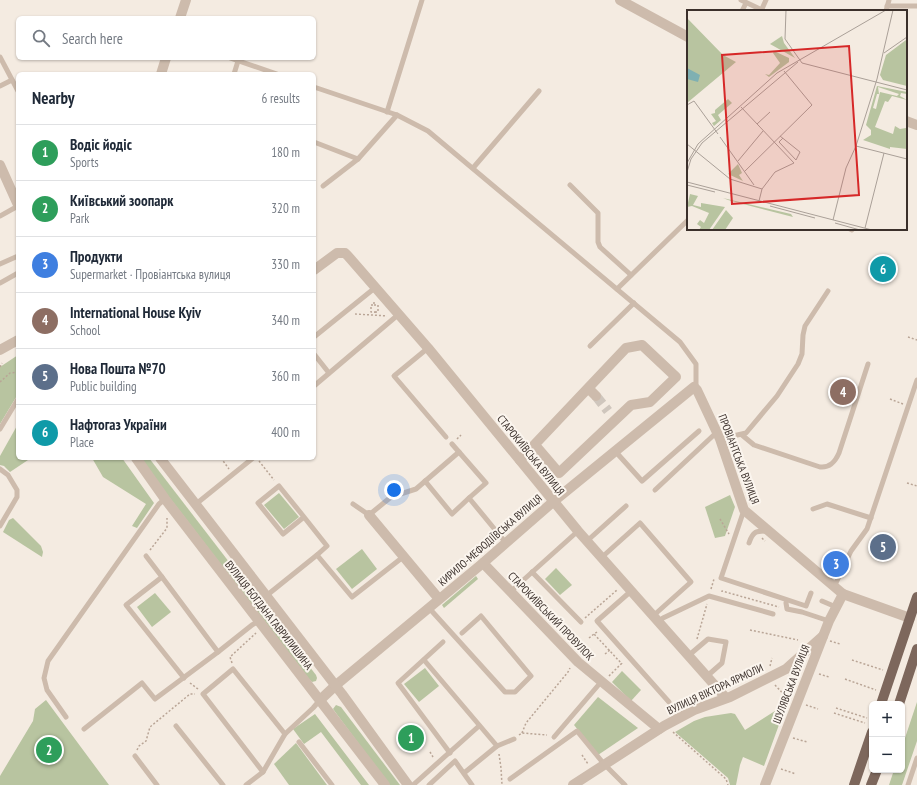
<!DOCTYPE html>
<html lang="en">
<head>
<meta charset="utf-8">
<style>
	body { margin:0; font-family:"PT Sans Narrow",sans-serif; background:#f6f6f7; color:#1f2937 }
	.controls { position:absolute; right:12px; bottom:12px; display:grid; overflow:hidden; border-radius:6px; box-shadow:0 1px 3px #0004 }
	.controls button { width:36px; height:36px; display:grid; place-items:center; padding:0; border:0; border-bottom:1px solid #e0e1e3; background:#fff; color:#1f2937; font:20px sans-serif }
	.you { position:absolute; left:394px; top:490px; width:14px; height:14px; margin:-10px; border:3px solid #fff; border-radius:50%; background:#1a73e8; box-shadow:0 0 0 6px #1a73e833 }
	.badge { display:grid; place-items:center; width:26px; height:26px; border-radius:50%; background:#111827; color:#fff; font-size:13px; font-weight:700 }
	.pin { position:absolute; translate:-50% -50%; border:2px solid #fff; box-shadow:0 1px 4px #0006 }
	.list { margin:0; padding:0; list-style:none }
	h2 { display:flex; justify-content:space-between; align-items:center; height:52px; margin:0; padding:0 16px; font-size:17px }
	h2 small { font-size:13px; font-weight:400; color:#747a83 }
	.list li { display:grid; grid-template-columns:26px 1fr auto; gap:12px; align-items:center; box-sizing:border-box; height:56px; padding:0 16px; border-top:1px solid #e0e1e3 }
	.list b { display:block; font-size:15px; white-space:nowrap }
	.list p { margin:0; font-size:13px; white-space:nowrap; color:#747a83 }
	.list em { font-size:13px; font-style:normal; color:#747a83 }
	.icon { flex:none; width:22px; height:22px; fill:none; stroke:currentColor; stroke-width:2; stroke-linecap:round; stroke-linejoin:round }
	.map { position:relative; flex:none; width:917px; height:785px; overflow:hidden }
	.search { position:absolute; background:#fff; box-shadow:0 1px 3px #0004; left:16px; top:16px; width:300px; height:44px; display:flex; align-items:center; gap:10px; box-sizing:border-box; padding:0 14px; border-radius:6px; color:#747a83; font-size:15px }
	.panel { position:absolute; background:#fff; box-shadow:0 1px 3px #0004; left:16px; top:72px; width:300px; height:388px; border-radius:6px }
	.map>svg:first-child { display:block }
</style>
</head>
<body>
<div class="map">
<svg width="917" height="785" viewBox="0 0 917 785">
	<rect width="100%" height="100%" fill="#f4ebe1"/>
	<g fill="#b8c4a0">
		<path d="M18 355V394L0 424V367Z"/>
		<path d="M18 424V458H31L10 472 4 466 0 465V456Z"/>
		<path d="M92 458H122L154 503 137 528 132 526 146 504 103 477Z"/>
		<path d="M139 458H149L316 675 317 678 316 681 312 682 308 678Z"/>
		<path d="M279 493 299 517 284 529 264 505Z"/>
		<path d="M730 495 735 507 725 536 715 538 705 507Z"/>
		<path d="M13 518 41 546 43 552 42 557 3 532 9 520Z"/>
		<path d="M362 549 377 569 352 589 336 569Z"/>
		<path d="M556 568 572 585 560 595 545 579Z"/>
		<path d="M476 576 478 579 444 608 442 605Z"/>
		<path d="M155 593 171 612 152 627 137 607Z"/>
		<path d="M425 668 439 686 419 702 404 684Z"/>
		<path d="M622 671 641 690 631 701 612 682Z"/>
		<path d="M598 697 638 728 598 755 574 725Z"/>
		<path d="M46 700 109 785H0V776L33 721 35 709Z"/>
		<path d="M917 702V741L902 785H889L894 770H902V747Z"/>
		<path d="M336 705 341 707 400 785H389L333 709Z"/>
		<path d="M778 709 784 711 764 766 743 757 740 765 736 785H730L728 778 675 732 694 721 705 717 731 713 735 714 745 730Z"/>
		<path d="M315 714 369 785H361L321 732 304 744 293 729Z"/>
		<path d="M296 743 327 785H289L274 764Z"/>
	</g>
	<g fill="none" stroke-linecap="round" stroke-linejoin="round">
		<path stroke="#cfc6bd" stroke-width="10" stroke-dasharray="10 5" stroke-linecap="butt" d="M596 396 608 411"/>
		<g stroke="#b9a596" stroke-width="1.5" stroke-dasharray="2 2" stroke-linecap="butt">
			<path d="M374 302V305H371V312H375V315"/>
			<path d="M374 305H378V312H375"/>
			<path d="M355 314 387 316"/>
			<path d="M908 337 917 340"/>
			<path d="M0 367 2 363"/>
			<path d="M0 382 10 373 18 372"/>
			<path d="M890 399 903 404"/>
			<path d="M457 439 461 435"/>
			<path d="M221 458 229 469"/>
			<path d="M259 461 274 480"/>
			<path d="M907 483 917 486"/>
			<path d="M720 519 729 534"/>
			<path d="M762 538 765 541"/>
			<path d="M150 550 167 528V518"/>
			<path d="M711 589 714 579"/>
			<path d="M722 592V591L779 607"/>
			<path d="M585 618 617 590"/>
			<path d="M750 630 798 640"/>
			<path d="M597 632 594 634 622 664"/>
			<path d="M589 638 594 634"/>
			<path d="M697 639 707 604"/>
			<path d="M830 641 840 644"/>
			<path d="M605 654 610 650"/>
			<path d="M852 660 883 670"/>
			<path d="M232 663 230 657 256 633"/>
			<path d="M770 666 772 658"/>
			<path d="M819 674 829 677"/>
			<path d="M609 676 622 663"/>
			<path d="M845 679 876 690"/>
			<path d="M190 683 198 689"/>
			<path d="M775 685 789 700"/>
			<path d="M806 705 818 709"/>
			<path d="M836 708 867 718"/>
			<path d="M834 713 865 723"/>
			<path d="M673 732 726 779 728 785"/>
			<path d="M522 733 526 723 568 672 570 668"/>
			<path d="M519 735 522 733 547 735"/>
			<path d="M793 738 807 742"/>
			<path d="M137 750 139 746 146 741 150 727 190 694H195"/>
			<path d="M430 752 433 757"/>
			<path d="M499 754 501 768 502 785"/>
			<path d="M582 755 588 764"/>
			<path d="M781 769 796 774"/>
		</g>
		<g stroke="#cdbbac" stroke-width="5">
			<path d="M741 0 762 10"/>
			<path d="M887 6H917"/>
			<path d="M742 11 746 3"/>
			<path d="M761 11 766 0"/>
			<path d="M886 11 889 0"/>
			<path d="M0 57 18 91"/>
			<path d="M230 58 277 74"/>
			<path d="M234 74 238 61"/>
			<path d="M0 86 12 80"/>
			<path d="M314 87 397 115 428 131 680 342 696 364V388"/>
			<path d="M387 112 422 0"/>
			<path d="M314 142 358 159"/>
			<path d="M473 168 539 91"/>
			<path d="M570 185 598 213V242L600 247 631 275"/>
			<path d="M323 186 358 159 397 115"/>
			<path d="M0 216 18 206"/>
			<path d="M850 229 852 230V229"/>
			<path d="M0 264 18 256"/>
			<path d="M0 283 18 273"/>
			<path d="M617 289 688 220"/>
			<path d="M314 337 376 287"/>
			<path d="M590 346 634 303"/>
			<path d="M428 348 394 376 446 437"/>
			<path d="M314 354 329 373"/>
			<path d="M314 386 399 314"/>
			<path d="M0 429 18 399"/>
			<path d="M742 435 754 445 820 467C830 468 835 462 839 453L868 364"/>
			<path d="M720 439 746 433 777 396 798 364 802 354 803 335 805 326 828 291"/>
			<path d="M452 444 486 483 469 498 506 543"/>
			<path d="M615 451 642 481 699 431"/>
			<path d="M0 469 8 475 17 490V497L0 526"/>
			<path d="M425 481 452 514 469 498"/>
			<path d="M655 490 717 432"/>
			<path d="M196 504 253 458"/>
			<path d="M353 504 369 515 391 497 416 489 459 452"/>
			<path d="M813 509 827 504 871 518"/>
			<path d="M744 510 721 578 806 606 811 593"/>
			<path d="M304 517 279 486 258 503 283 534 304 517 327 546 317 555"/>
			<path d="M587 541 626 506"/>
			<path d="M749 543C753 531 756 531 767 531"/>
			<path d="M146 556 162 577"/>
			<path d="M601 558 640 523 691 582 653 616"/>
			<path d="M532 572 581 622"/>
			<path d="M834 587 851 551 867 529 917 380"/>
			<path d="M510 592 578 531"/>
			<path d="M630 592 597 621 669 702"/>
			<path d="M266 596 317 555 352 597 403 557"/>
			<path d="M822 601 836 607"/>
			<path d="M786 603 787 609 802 612 829 621"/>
			<path d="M429 608 505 692H515L531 676 481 616 462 633"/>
			<path d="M658 622 663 618 709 596 773 614"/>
			<path d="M443 642 398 683 450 753"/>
			<path d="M688 656 708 639 726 642 722 663 706 677"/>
			<path d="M424 660 497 746 514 739"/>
			<path d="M184 678 126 605 162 577 218 652"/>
			<path d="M66 717 47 690 44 678 48 661 159 504 165 499"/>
			<path d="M176 726 223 785"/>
			<path d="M84 729 142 683 155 699 218 652 252 625 259 621"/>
			<path d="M554 737 601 682"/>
			<path d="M299 742 332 785"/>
			<path d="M135 756 157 785"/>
			<path d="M263 772 203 694 233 669 285 734"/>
			<path d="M464 773 497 746"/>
			<path d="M510 779 577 731 604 764 625 785"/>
			<path d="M246 785 263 772 285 734 313 708 320 700"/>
			<path d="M413 785 479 726"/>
			<path d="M429 785 455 761 472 785"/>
			<path d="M908 785 917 758"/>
		</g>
		<g stroke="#cdbbac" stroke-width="10">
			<path d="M620 0 688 37"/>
			<path d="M906 121 917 125"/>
			<path d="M0 165 18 205"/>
			<path d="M314 270 337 253H345L348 256 428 348 578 531 726 698"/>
			<path d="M589 389 596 396"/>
			<path d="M520 460 626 348 642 345 676 377 650 402 631 405 559 473 535 445"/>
			<path d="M369 515 439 599"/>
			<path d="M483 563 578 662 659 729"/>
			<path d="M320 700 336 685 483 563 554 501 694 387 697 390 720 439 744 510 843 594 910 618"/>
			<path d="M573 785 664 726 694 710 730 697 786 669 823 636"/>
			<path d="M765 785 829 621 843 594"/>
		</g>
		<g stroke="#cdbbac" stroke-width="10">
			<path d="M180 18 186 0"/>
			<path d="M161 74 166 58"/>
			<path d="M0 350 18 340"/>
			<path d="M136 458 165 499 385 785"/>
			<path d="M160 458 342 694 408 785"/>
		</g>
		<g stroke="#7d675c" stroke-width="10">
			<path d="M881 704 917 597"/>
			<path d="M899 704 917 649"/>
			<path d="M854 785 872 732"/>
			<path d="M871 785 877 770"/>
		</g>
	</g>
	<g text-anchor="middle" stroke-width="4" stroke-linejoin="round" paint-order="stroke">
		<g font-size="11" fill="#3b302b" stroke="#fbf5ee">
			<text transform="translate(531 455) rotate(51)" y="4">СТАРОКИЇВСЬКА ВУЛИЦЯ</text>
			<text transform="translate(739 459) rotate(69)" y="4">ПРОВІАНТСЬКА ВУЛИЦЯ</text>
			<text transform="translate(490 540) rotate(-41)" y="4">КИРИЛО-МЕФОДІЇВСЬКА ВУЛИЦЯ</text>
			<text transform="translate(269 615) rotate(52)" y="4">ВУЛИЦЯ БОГДАНА ГАВРИЛИШИНА</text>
			<text transform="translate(551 616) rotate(46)" y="4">СТАРОКИЇВСЬКИЙ ПРОВУЛОК</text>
			<text transform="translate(791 684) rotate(-69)" y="4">ШУЛЯВСЬКА ВУЛИЦЯ</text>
			<text transform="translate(715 689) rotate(-25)" y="4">ВУЛИЦЯ ВІКТОРА ЯРМОЛИ</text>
		</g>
	</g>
	<g transform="translate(687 10)">
		<rect width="220" height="220" fill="#f4ebe1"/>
		<path d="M0 8 36 45 49 52 0 93ZM95 26 97 33 108 48 83 34ZM219 30 220 33V76L196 70 193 65 199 45ZM87 41 102 48V52L82 67 78 64 82 65 93 53 86 43ZM190 76 220 82V84L214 83 213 86 220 90 205 86 201 92 198 91 188 117 206 124 208 116 213 119 219 118 220 139 203 137V139L176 130 184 125V120L179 115ZM191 77 212 84 210 86 193 82 189 99 186 98 190 84H192ZM41 89 45 93 31 105 34 110 27 116 25 113 29 111 24 104 28 103V100ZM51 154 55 163 52 165 56 171 41 164ZM3 184 11 186 6 195 14 197V193L38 197 22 220H12L14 217 10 214 13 210 17 213 22 203 5 196 0 197ZM36 188 104 204 106 207 41 190ZM39 200 46 208 38 220H25Z" fill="#b8c4a0" fill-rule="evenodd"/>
		<path d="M0 58 13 65 11 72 0 69Z" fill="#7fb0b2"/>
		<path fill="none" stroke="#aaa098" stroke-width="1" d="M99 0 98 29 115 53 220 80M197 43 220 27M0 95 7 91 31 124M54 97 107 153 88 162 75 179 72 191M70 114 83 102M93 126 113 142 109 150 92 132 96 128M33 127 67 175M0 134 43 169 75 179M169 136 220 149M51 151 76 121M0 153 11 134 90 63 199 0M0 162 4 149 15 133 111 52M57 162 125 95 97 61M0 172 185 220M0 175 28 182M83 196 128 208M146 210 159 158 169 136 190 69 206 0M148 213 173 220M178 218 197 143"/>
		<path fill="#d62828" fill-opacity="0.15" stroke="#d62828" stroke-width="2" d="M162 36 172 185 45 194 35 45Z"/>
		<rect width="220" height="220" fill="none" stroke="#3b302b" stroke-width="2"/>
	</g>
</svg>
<div class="controls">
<button>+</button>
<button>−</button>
</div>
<div class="you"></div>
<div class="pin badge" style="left:411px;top:738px;background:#2e9e5b">1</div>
<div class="pin badge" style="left:49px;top:750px;background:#2e9e5b">2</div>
<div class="pin badge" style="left:836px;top:564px;background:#3f7fe0">3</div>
<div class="pin badge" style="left:843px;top:392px;background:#8d6e63">4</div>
<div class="pin badge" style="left:883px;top:547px;background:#5c6f8a">5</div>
<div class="pin badge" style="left:883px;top:269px;background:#0f9aa8">6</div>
<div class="search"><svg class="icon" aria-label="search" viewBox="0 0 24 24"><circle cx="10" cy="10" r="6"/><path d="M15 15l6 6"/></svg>Search here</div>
<section class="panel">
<h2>Nearby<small>6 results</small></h2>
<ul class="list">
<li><span class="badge" style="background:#2e9e5b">1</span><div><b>Водіс йодіс</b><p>Sports</p></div><em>180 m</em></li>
<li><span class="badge" style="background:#2e9e5b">2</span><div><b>Київський зоопарк</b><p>Park</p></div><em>320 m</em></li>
<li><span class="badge" style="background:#3f7fe0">3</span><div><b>Продукти</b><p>Supermarket · Провіантська вулиця</p></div><em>330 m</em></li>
<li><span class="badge" style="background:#8d6e63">4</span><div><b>International House Kyiv</b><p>School</p></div><em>340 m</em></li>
<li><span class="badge" style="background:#5c6f8a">5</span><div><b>Нова Пошта №70</b><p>Public building</p></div><em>360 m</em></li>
<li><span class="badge" style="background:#0f9aa8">6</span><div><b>Нафтогаз України</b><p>Place</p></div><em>400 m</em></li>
</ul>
</section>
</div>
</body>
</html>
